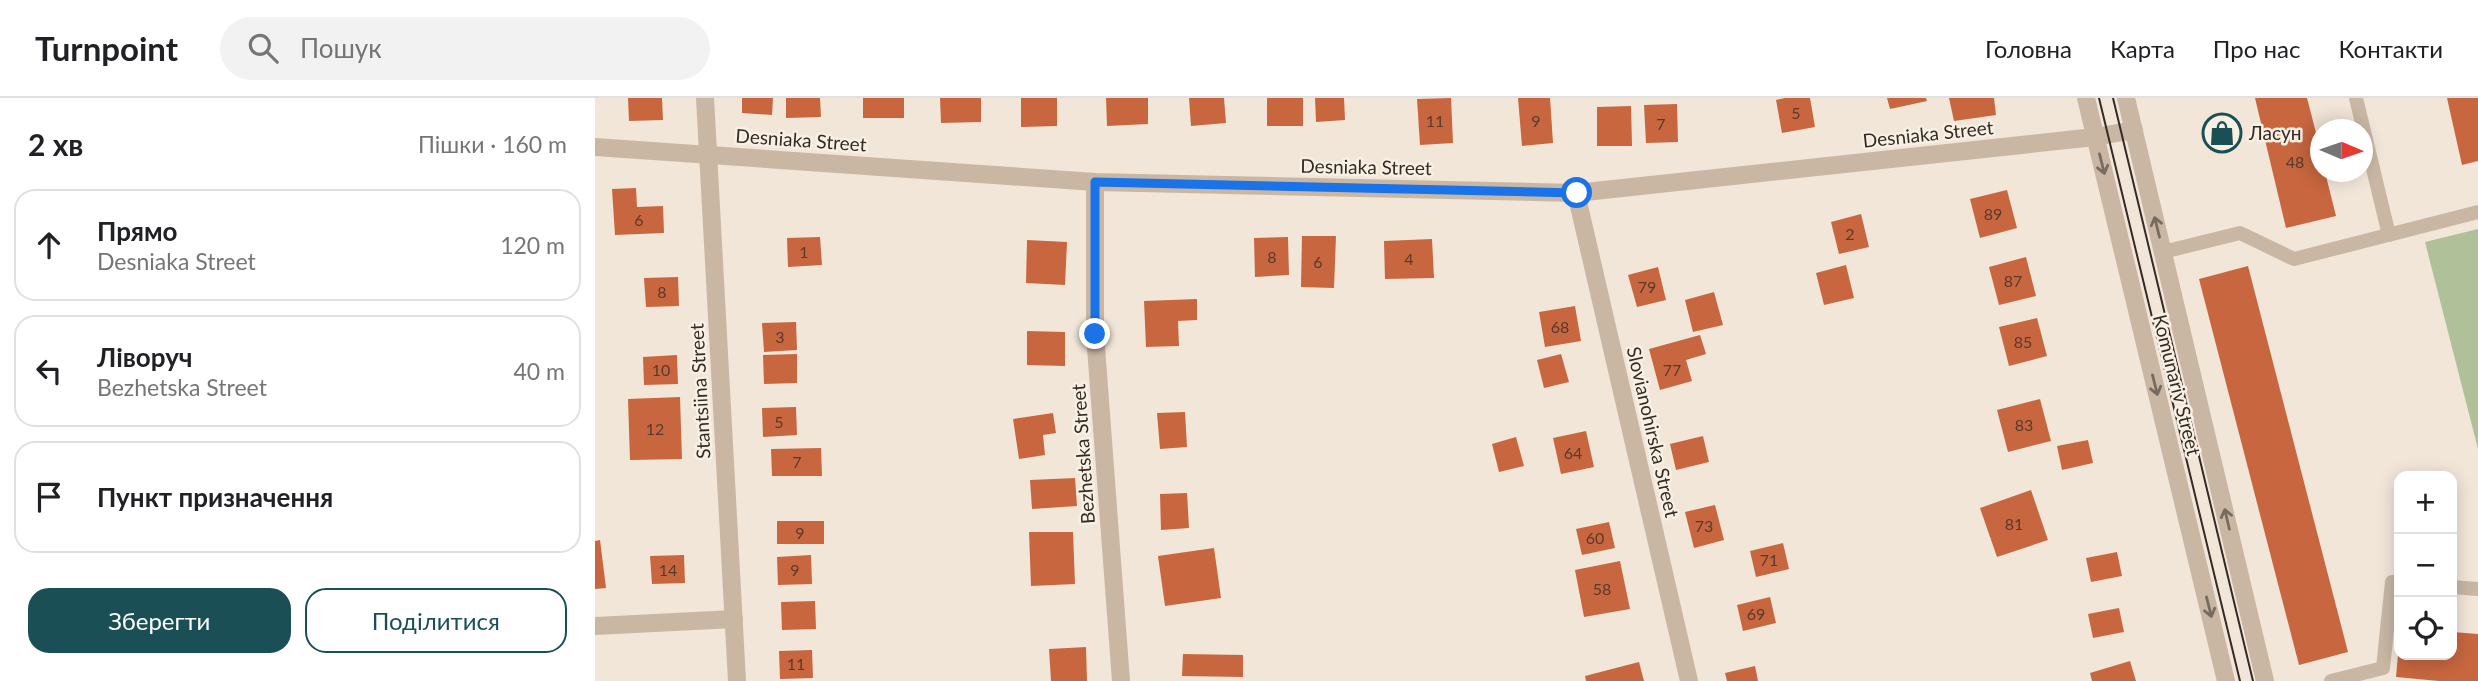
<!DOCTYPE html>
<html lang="uk">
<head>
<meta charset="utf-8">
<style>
	body { margin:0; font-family:Lato,sans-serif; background:#f2f2f2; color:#202124 }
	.controls { position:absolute; right:21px; bottom:21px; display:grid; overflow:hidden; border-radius:14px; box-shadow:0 4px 18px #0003 }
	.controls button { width:63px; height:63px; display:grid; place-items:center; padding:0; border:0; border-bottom:2px solid #e0e0e0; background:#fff; color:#202124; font:35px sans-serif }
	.compass { position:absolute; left:1715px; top:21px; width:63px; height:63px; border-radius:50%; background:#fff; box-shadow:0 4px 18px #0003; rotate:92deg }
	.stop { position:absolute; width:21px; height:21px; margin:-16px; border:5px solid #1a73e8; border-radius:50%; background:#fff }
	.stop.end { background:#1a73e8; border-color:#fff; box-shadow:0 2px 7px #0008 }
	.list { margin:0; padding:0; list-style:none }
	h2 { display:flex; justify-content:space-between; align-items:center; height:91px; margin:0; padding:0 28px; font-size:30px }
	h2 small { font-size:23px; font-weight:400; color:#757577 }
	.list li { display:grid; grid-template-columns:46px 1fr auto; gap:21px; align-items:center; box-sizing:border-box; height:112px; margin:0 14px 14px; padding:0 14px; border:2px solid #e0e0e0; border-radius:21px }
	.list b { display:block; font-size:26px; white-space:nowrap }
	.list p { margin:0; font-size:23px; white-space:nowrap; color:#757577 }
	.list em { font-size:23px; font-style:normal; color:#757577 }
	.actions { display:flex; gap:14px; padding:21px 28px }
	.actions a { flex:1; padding:16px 0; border:2px solid #1b4f56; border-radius:21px; text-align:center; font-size:24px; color:#1b4f56 }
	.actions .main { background:#1b4f56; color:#fff }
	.icon { flex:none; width:38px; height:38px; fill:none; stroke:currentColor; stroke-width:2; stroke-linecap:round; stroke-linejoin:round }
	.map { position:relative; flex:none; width:1883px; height:583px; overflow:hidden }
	header { display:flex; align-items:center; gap:42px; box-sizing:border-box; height:98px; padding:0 35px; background:#fff; border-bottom:2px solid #e0e0e0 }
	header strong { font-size:33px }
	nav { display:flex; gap:38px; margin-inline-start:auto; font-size:24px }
	.search { width:490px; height:63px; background:#f2f2f2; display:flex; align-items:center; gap:18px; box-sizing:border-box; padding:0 24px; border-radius:38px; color:#757577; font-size:26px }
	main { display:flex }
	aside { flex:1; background:#fff }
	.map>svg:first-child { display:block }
</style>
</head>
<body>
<header>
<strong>Turnpoint</strong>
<div class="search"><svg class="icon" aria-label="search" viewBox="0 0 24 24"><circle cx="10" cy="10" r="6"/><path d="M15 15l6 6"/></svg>Пошук</div>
<nav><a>Головна</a><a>Карта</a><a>Про нас</a><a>Контакти</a></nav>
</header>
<main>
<aside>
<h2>2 хв<small>Пішки · 160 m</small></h2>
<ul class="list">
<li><svg class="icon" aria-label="ahead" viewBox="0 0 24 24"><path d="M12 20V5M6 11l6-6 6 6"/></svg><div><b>Прямо</b><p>Desniaka Street</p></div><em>120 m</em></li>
<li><svg class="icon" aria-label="left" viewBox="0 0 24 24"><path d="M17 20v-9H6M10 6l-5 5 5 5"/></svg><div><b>Ліворуч</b><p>Bezhetska Street</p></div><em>40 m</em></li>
<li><svg class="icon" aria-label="arrive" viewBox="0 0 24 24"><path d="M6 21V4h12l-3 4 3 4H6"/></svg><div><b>Пункт призначення</b></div></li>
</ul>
<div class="actions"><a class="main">Зберегти</a><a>Поділитися</a></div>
</aside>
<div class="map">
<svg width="1883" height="583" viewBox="0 0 1883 583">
	<rect width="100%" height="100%" fill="#f1e6d8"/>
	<path fill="#b0c098" d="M1883 131V351L1830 144Z"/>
	<g fill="#c8673f">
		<path d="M33 0H67L68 22 34 23Z"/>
		<path d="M147 0H178L177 17 147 15Z"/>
		<path d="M191 0H225L226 19 191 20Z"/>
		<rect x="268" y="0" width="41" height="20"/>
		<path d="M345 0H386V24L346 25Z"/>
		<path d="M426 0H462V28L426 29Z"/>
		<path d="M511 0H553V26L512 28Z"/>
		<path d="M594 0H629L631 25 596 28Z"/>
		<rect x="672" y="0" width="36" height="28"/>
		<path d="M720 0H749L750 22 721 24Z"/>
		<path d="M856 0 858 45 825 47 822 1Z"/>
		<path d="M923 0H955L958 45 927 48Z"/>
		<path d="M1190 0H1215L1220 29 1187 35 1181 2Z"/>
		<path d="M1292 0H1331L1332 3 1295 11Z"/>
		<path d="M1354 0H1399L1401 17 1359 23Z"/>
		<path d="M1660 0H1712L1726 54V74H1730L1741 118 1691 130Z"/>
		<path d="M1852 0H1883V63L1867 67Z"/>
		<path d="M1082 6 1083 44 1051 45 1049 7Z"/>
		<path d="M1036 8 1037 48H1002V9Z"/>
		<path d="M41 90 42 109 68 108 69 135 20 137 17 91Z"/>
		<path d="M1412 92 1422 130 1385 140 1375 101Z"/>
		<path d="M1266 116 1274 149 1244 156 1236 124Z"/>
		<path d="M707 138H741L739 190 706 189Z"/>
		<path d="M225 139 227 167 193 169 192 140Z"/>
		<path d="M693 139 694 177 660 179 659 140Z"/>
		<path d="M837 141 839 180 790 181 789 143Z"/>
		<path d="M432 142 472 144 470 187 431 185Z"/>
		<path d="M1431 159 1441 198 1404 207 1394 169Z"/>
		<path d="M1251 167 1259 200 1229 207 1221 175Z"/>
		<path d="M1653 168 1753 554 1704 567 1604 181Z"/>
		<path d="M1063 169 1071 202 1042 209 1033 177Z"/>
		<path d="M83 179 84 208 51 209 49 180Z"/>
		<path d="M1119 194 1128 227 1098 234 1090 202Z"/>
		<path d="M602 201V222L583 223 584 248 551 249 549 203Z"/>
		<path d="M980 208 986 243 950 249 944 214Z"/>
		<path d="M1442 220 1452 258 1414 268 1404 229Z"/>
		<path d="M201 224 202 252 169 254 167 225Z"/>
		<path d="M432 233 470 234V268L432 267Z"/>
		<path d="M1105 237 1111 256 1091 262 1097 283 1065 292 1054 251Z"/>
		<path d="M202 256V285L169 286 168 257Z"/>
		<path d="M966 256 974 284 949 290 942 262Z"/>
		<path d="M82 257 83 286 49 287 48 259Z"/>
		<path d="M85 299 87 361 35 362 33 301Z"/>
		<path d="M1445 301 1456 343 1413 354 1402 312Z"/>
		<path d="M201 309 202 337 168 339 167 310Z"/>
		<path d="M590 314 592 349 565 351 562 315Z"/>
		<path d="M458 315 461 335 448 337 450 357 424 361 418 321Z"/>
		<path d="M991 333 999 369 966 376 958 340Z"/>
		<path d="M1108 338 1114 364 1081 372 1075 346Z"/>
		<path d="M921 339 929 368 904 374 897 346Z"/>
		<path d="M1493 342 1498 365 1467 372 1462 348Z"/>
		<path d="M226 350 227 378H177L176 351Z"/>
		<path d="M480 380 482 408 437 411 435 382Z"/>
		<path d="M1436 392 1453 442 1402 459 1385 410Z"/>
		<path d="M592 395 594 430 566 432 565 396Z"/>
		<path d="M1120 407 1129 442 1099 450 1090 414Z"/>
		<rect x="182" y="423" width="47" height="23"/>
		<path d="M1014 424 1020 450 987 457 981 431Z"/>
		<path d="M434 434H478L480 486 436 488Z"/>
		<path d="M5 442 11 490 0 491V443Z"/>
		<path d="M1188 445 1194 471 1161 479 1155 453Z"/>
		<path d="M619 450 626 500 570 508 563 458Z"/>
		<path d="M1522 454 1527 478 1496 484 1491 460Z"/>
		<path d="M89 457 90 485 57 486 55 458Z"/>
		<path d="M216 457 217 486 183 487 182 459Z"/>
		<path d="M1025 463 1035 511 989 519 980 472Z"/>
		<path d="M1175 499 1181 525 1148 533 1142 507Z"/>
		<path d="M220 503 221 531 187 532 186 504Z"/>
		<path d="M1524 510 1529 534 1498 540 1493 516Z"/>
		<path d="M1857 534 1883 536V583H1844L1801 579 1803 557H1857Z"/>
		<path d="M491 549 492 583H456L454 551Z"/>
		<path d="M217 552 218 580 185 581 184 553Z"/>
		<path d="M588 556 648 557V579L587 578Z"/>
		<path d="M1535 563 1541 583H1497L1495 575Z"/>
		<path d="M1044 564 1049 583H991L990 578Z"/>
		<path d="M1160 568 1163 583H1132L1130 575Z"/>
	</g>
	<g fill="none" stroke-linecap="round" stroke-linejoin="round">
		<g stroke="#c9b7a4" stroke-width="14">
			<path d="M1761 0 1794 137"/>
			<path d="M1568 154 1645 135 1699 161 1883 114"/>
			<path d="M1857 489 1883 491"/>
			<path d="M1736 583 1788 570 1797 484H1804"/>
		</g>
		<g stroke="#c9b7a4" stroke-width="18">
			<path d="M110 0 142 583"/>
			<path d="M0 49 500 84 981 95 1500 39 1539 32"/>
			<path d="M500 84V236L526 583"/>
			<path d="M981 95 1094 583"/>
			<path d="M0 528 139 521"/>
		</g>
		<g stroke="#c9b7a4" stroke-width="18">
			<path d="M1491 0 1631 583"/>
			<path d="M1531 0 1670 583"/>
		</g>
		<g stroke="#342b26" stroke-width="2">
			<path d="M1504 0 1645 583"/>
			<path d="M1518 0 1658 583"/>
		</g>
	</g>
	<defs><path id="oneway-shaft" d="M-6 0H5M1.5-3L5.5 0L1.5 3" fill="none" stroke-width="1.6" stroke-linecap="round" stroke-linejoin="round" transform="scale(1.75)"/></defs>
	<g stroke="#776a5f">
		<use href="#oneway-shaft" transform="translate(1507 66) rotate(76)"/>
		<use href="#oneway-shaft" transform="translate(1562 129) rotate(-104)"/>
		<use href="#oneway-shaft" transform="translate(1560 287) rotate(76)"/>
		<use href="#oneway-shaft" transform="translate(1632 421) rotate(-103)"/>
		<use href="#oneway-shaft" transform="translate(1614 509) rotate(76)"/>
	</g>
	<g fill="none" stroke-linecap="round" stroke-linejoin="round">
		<path stroke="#1a73e8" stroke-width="9" d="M500 236V84L982 95"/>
	</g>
	<defs>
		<symbol id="shop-ring" viewBox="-11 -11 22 22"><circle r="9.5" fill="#f9f0e4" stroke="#1b4f56" stroke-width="1.5"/><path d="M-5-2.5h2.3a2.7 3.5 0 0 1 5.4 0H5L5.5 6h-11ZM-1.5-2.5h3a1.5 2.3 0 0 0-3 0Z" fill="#1b4f56"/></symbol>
	</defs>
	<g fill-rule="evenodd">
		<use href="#shop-ring" x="1605" y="13" width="44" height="44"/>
	</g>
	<g text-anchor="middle" stroke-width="5" stroke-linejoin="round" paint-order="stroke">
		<g font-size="16" fill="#593a2c">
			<text x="1201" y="21">5</text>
			<text x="840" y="29">11</text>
			<text x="941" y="29">9</text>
			<text x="1066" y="32">7</text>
			<text x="1700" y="70">48</text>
			<text x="1398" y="122">89</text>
			<text x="44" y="128">6</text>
			<text x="1255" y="142">2</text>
			<text x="209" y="160">1</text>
			<text x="677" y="165">8</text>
			<text x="814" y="167">4</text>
			<text x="723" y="170">6</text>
			<text x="1418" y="189">87</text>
			<text x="1052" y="195">79</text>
			<text x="67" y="200">8</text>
			<text x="965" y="235">68</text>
			<text x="185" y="245">3</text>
			<text x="1428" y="250">85</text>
			<text x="66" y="278">10</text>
			<text x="1077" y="278">77</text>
			<text x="184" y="330">5</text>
			<text x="1429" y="333">83</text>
			<text x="60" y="337">12</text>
			<text x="978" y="361">64</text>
			<text x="202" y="370">7</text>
			<text x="1419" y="432">81</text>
			<text x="1109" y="434">73</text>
			<text x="205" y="441">9</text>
			<text x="1000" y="446">60</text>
			<text x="1174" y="468">71</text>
			<text x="73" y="478">14</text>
			<text x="200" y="478">9</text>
			<text x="1007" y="497">58</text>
			<text x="1161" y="522">69</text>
			<text x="201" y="572">11</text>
		</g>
		<g font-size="19" fill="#342b26" stroke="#f9f0e4" text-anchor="start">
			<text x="1654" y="42">Ласун</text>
		</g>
		<g font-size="19" fill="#342b26" stroke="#f9f0e4">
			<text transform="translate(1333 36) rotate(-6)" y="7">Desniaka Street</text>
			<text transform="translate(206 42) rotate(4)" y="7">Desniaka Street</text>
			<text transform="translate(771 69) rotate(1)" y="7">Desniaka Street</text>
			<text transform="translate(1582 287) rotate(76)" y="7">Komunariv Street</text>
			<text transform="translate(105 293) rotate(-93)" y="7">Stantsiina Street</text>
			<text transform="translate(1058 334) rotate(77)" y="7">Slovianohirska Street</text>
			<text transform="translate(488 356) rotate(-94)" y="7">Bezhetska Street</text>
		</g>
	</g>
</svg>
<div class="controls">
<button>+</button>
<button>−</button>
<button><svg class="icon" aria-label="locate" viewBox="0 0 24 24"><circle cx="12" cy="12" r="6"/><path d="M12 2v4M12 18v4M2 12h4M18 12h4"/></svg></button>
</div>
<svg class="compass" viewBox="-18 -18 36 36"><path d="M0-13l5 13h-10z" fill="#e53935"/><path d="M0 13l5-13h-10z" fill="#757577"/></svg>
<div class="stop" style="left:982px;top:95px"></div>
<div class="stop end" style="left:500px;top:236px"></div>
</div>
</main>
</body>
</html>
